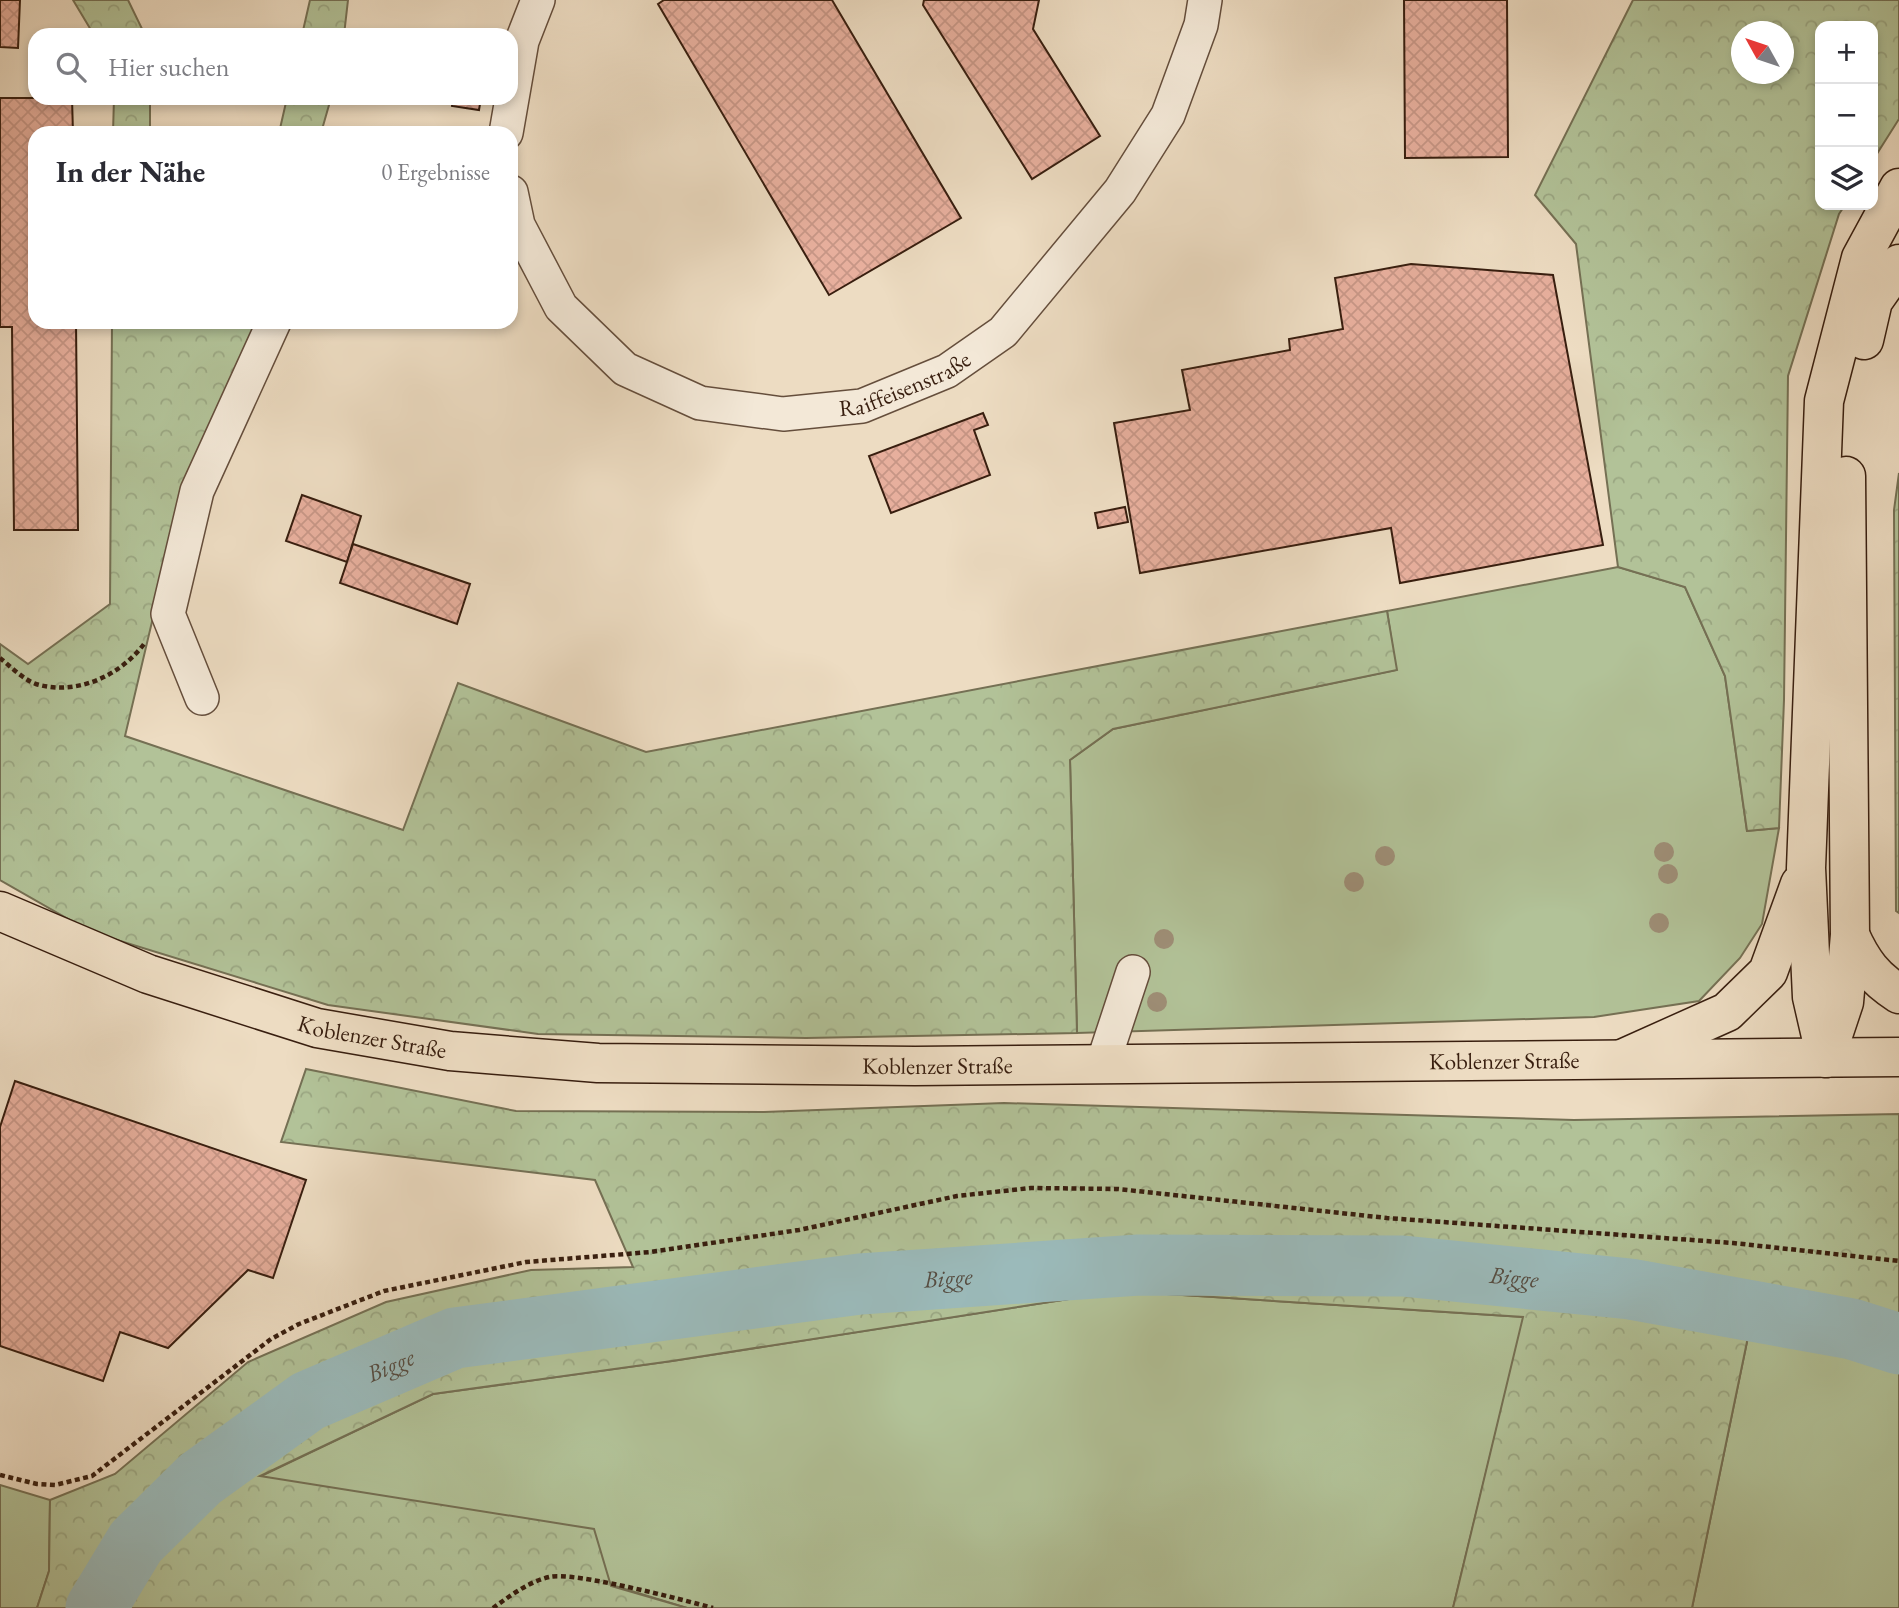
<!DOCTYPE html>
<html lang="de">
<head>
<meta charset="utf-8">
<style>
	body { margin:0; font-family:"EB Garamond",serif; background:#f2f2f3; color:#2b2b33 }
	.controls { position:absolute; right:21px; top:21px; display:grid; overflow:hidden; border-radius:14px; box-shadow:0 4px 10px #0003 }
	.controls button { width:63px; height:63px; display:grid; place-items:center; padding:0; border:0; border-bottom:2px solid #e1e1e2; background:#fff; color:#2b2b33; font:35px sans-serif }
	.compass { position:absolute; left:1731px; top:21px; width:63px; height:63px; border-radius:50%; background:#fff; box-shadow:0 4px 10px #0003; rotate:310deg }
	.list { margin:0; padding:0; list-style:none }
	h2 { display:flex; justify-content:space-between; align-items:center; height:91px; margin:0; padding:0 28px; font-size:30px }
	h2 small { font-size:23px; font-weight:400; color:#7c7c81 }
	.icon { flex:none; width:38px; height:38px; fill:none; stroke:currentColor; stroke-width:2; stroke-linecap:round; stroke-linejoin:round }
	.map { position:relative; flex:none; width:1899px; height:1608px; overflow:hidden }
	.search { position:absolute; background:#fff; box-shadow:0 4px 10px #0003; left:28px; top:28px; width:490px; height:77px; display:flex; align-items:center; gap:18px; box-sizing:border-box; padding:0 24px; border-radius:21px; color:#7c7c81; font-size:26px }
	.panel { position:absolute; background:#fff; box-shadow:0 4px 10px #0003; left:28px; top:126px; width:490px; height:203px; border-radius:21px }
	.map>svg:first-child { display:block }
</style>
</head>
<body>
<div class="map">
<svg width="1899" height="1608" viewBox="0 0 1899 1608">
	<defs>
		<pattern id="forest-crowns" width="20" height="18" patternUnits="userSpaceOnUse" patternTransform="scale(1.75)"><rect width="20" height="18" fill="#b2c298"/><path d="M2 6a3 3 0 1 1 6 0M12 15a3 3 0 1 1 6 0" fill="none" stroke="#9aa682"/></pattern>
		<pattern id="building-cross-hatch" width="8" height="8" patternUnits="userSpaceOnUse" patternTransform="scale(1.75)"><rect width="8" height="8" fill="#e7af9d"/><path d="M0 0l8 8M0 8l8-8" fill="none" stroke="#c79686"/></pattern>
	</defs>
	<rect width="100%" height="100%" fill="#eddcc2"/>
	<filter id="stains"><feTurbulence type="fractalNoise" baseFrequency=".00286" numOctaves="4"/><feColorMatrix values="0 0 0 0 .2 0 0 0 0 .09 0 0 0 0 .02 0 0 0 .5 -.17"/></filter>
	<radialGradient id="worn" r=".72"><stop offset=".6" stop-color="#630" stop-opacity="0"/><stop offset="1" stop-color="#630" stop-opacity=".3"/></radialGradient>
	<g fill="#b2c298" stroke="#757054" stroke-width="2">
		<path d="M1618 567 1685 587 1725 676 1747 831 1779 828 1762 924 1740 958 1699 1001 1594 1017 1077 1033 1070 760 1113 729 1396 670 1387 611Z"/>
		<path d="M1120 1291 1524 1317 1453 1608H687L259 1477 433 1394 672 1361Z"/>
		<path d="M1749 1332 1851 1345 1899 1361V1608H1692Z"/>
		<path d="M0 1485 50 1500 49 1571 37 1608H0Z"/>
	</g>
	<g fill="url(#forest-crowns)" stroke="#757054" stroke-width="2" fill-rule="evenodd">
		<path d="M73 0H128L145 35H94Z"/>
		<path d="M310 0H348L344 35H302Z"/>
		<path d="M1633 0H1899V119L1873 160V26H1820V205H1845L1839 214 1788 376 1784 700 1779 828 1747 831 1725 676 1685 587 1618 567 1576 244 1535 195ZM1742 32H1784V74H1742Z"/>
		<path d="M114 98H150V133H113Z"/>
		<path d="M287 98H331L321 133H279Z"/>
		<path d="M112 322H256L181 499 125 736 403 830 458 683 646 752 1387 611 1397 670 1113 729 1070 760 1077 1033 806 1038 538 1034 328 1005 91 932 0 880V644L28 664 110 604Z"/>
		<path d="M1899 473V913L1896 911 1894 510Z"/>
		<path d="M306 1069 516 1111 764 1112 1004 1103 1574 1120 1899 1114V1327L1752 1301 1749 1332 1692 1608H1453L1523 1317 1120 1291 672 1361 433 1394 260 1476 594 1529 611 1586 687 1608H37L49 1571 50 1500 115 1474 248 1362 386 1302 531 1270 633 1267 595 1180 281 1142Z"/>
	</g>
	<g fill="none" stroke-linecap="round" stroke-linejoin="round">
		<path stroke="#9bbaba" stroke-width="61" id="s1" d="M96 1608 136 1542 200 1479 308 1401 455 1338 860 1284 1139 1265 1403 1266 1630 1289 1852 1329 1899 1344"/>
	</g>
	<g fill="url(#building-cross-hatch)" stroke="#381e0f" stroke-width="2">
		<path d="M0 0H20L18 48 0 47Z"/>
		<path d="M664 0H832L961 218 829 295 658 4Z"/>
		<path d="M924 0H1039L1033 29 1100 136 1032 179 923 5Z"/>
		<path d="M1404 0H1507L1508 157 1405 158Z"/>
		<path d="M0 98H72L73 133H35V322H76L78 530H14L12 327H0Z"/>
		<path d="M453 98H481L479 110 452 106Z"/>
		<path d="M1411 264 1553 275 1603 545 1400 583 1391 528 1140 573 1114 423 1190 410 1182 370 1290 350 1289 339 1343 329 1335 278Z"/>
		<path d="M983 413 988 425 974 430 990 475 891 513 869 456Z"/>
		<path d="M302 495 361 516 347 562 286 541Z"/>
		<path d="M1125 507 1128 522 1098 528 1095 513Z"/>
		<path d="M353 544 470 584 457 624 340 583Z"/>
		<path d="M15 1081 306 1180 273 1278 248 1270 168 1348 120 1332 103 1381 0 1346V1127Z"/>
	</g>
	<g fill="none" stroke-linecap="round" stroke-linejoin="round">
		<defs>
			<g id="minor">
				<path d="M506 133 522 41 538 0"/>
				<path id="s2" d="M511 192 518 225 561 307 625 369 700 403 783 414 862 406 947 371 1003 332 1120 191 1168 115 1201 25 1205 0"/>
				<path d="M202 698 168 614 197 491 274 322"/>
				<path d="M1103 1063 1133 972"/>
			</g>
			<g id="major">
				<path id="s3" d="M0 911 148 974 317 1028 450 1051 598 1063 915 1066 1899 1057"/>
			</g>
			<g id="highway">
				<path d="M1864 340 1873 301 1899 264"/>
				<path d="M1850 935C1862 962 1874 978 1899 994"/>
				<path d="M1826 1056 1844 1002 1850 935 1846 476"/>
				<path d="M1826 1058 1812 997 1806 868 1824 401 1861 258 1899 188"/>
				<path d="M1622 1059 1727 1012 1768 972 1800 884"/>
			</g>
		</defs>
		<use href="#minor" stroke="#654e3c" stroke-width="36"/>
		<use href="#major" stroke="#381e0f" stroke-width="41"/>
		<use href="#highway" stroke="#381e0f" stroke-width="41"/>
		<g stroke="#381e0f" stroke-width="4.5" stroke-dasharray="5 3.5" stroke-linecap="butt">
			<path d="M0 658C10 666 24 680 36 684 76 696 120 676 144 644"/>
			<path d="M0 1475 37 1484 55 1485 92 1476 271 1339 299 1324 384 1291 526 1262 651 1252 799 1230 957 1196 1031 1188 1118 1189 1387 1218 1733 1243 1899 1261"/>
			<path d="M493 1608C510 1596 528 1582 549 1577 573 1571 684 1600 713 1608"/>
		</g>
		<use href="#minor" stroke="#f3e8d7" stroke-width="33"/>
		<use href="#major" stroke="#eddcc2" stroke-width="38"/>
		<use href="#highway" stroke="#eddcc2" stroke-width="38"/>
	</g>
	<g fill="#9e8e76">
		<circle cx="1664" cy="852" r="10"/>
		<circle cx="1385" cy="856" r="10"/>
		<circle cx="1668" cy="874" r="10"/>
		<circle cx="1354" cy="882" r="10"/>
		<circle cx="1659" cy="923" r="10"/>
		<circle cx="1164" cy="939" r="10"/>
		<circle cx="1157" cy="1002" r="10"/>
	</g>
	<g text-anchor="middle" stroke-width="6" stroke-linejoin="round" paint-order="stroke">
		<g font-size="23" fill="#381e0f" stroke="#f3e8d7">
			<text dy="8" stroke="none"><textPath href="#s2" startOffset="508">Raiffeisenstraße</textPath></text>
			<text dy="8" stroke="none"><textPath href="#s3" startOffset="394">Koblenzer Straße</textPath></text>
			<text dy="8" stroke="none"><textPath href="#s3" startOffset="1528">Koblenzer Straße</textPath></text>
			<text dy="8" stroke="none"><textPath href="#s3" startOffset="961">Koblenzer Straße</textPath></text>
		</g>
		<g font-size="24" font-style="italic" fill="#564d42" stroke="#f3e8d7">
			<text dy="8" stroke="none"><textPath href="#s1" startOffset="1524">Bigge</textPath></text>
			<text dy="8" stroke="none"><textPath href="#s1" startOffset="957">Bigge</textPath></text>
			<text dy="8" stroke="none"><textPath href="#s1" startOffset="390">Bigge</textPath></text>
		</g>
	</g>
	<rect width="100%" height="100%" filter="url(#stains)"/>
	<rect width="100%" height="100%" fill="url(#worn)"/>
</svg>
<div class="controls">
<button>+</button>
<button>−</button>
<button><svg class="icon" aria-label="layers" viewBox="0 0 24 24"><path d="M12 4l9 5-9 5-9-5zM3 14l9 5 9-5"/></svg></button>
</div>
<svg class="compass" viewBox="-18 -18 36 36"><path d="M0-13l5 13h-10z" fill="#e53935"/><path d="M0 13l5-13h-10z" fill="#7c7c81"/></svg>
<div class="search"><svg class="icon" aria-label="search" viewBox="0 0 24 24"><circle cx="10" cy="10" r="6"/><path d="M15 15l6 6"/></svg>Hier suchen</div>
<section class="panel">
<h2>In der Nähe<small>0 Ergebnisse</small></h2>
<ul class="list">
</ul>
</section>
</div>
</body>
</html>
